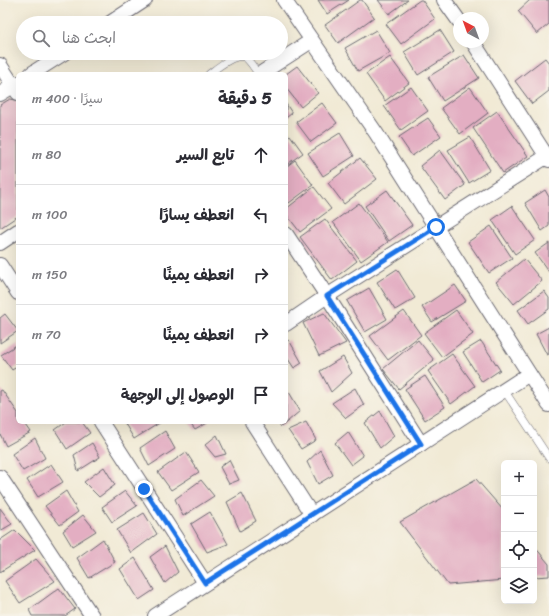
<!DOCTYPE html>
<html lang="ar">
<head>
<meta charset="utf-8">
<style>
	body { margin:0; font-family:Sriracha,"Playpen Sans Arabic",sans-serif; background:#f7f7f7; color:#2b2b33; direction:rtl }
	.controls { position:absolute; right:12px; bottom:12px; display:grid; overflow:hidden; border-radius:6px; box-shadow:0 4px 16px #0002 }
	.controls button { width:36px; height:36px; display:grid; place-items:center; padding:0; border:0; border-bottom:1px solid #e1e1e2; background:#fff; color:#2b2b33; font:20px sans-serif }
	.compass { position:absolute; left:453px; top:12px; width:36px; height:36px; border-radius:50%; background:#fff; box-shadow:0 4px 16px #0002; rotate:319deg }
	.stop { position:absolute; width:12px; height:12px; margin:-9px; border:3px solid #1a73e8; border-radius:50%; background:#fff }
	.stop.end { background:#1a73e8; border-color:#fff; box-shadow:0 1px 4px #0008 }
	.list { margin:0; padding:0; list-style:none }
	h2 { display:flex; justify-content:space-between; align-items:center; height:52px; margin:0; padding:0 16px; font-size:17px }
	h2 small { font-size:13px; font-weight:400; color:#7c7c81 }
	.list li { display:grid; grid-template-columns:26px 1fr auto; gap:12px; align-items:center; box-sizing:border-box; height:60px; padding:0 16px; border-top:1px solid #e1e1e2 }
	.list b { display:block; font-size:15px; white-space:nowrap }
	.list em { font-size:13px; font-style:normal; color:#7c7c81 }
	.icon { flex:none; width:22px; height:22px; fill:none; stroke:currentColor; stroke-width:2; stroke-linecap:round; stroke-linejoin:round }
	.map { position:relative; flex:none; width:549px; height:616px; overflow:hidden; direction:ltr }
	.search { position:absolute; background:#fff; box-shadow:0 4px 16px #0002; left:16px; top:16px; width:272px; height:44px; display:flex; align-items:center; gap:10px; box-sizing:border-box; padding:0 14px; border-radius:22px; color:#7c7c81; font-size:15px }
	.panel { position:absolute; background:#fff; box-shadow:0 4px 16px #0002; left:16px; top:72px; width:272px; height:352px; border-radius:6px; direction:rtl }
	.map>svg:first-child { display:block }
</style>
</head>
<body>
<div class="map">
<svg width="549" height="616" viewBox="0 0 549 616">
	<rect width="100%" height="100%" fill="#f7f3e8"/>
	<filter id="ink" filterUnits="userSpaceOnUse"><feTurbulence type="fractalNoise" baseFrequency=".025" numOctaves="2"/><feDisplacementMap in="SourceGraphic" scale="8" xChannelSelector="R" yChannelSelector="G"/><feConvolveMatrix kernelMatrix="1 2 1 2 8 2 1 2 1" color-interpolation-filters="sRGB"/></filter>
	<filter id="wash" filterUnits="userSpaceOnUse"><feTurbulence type="fractalNoise" baseFrequency=".012" numOctaves="4" result="noise"/><feDisplacementMap in="SourceGraphic" scale="16" xChannelSelector="R" yChannelSelector="G"/><feGaussianBlur stdDeviation="0.9" result="paint"/><feColorMatrix in="noise" values="0 0 0 0 0 0 0 0 0 0 0 0 0 0 0 0 0 1.4 0 .05"/><feComposite in="paint" operator="in"/></filter>
	<g filter="url(#wash)">
		<rect width="100%" height="100%" fill="#f1ead5"/>
		<g id="blocks">
			<g fill="#e3aec2">
				<path d="M318 0H349L327 14Z"/>
				<path d="M360 0H362L374 17 338 43 325 25Z"/>
				<path d="M378 0H408L389 14Z"/>
				<path d="M420 0H422L435 19 401 44 386 24Z"/>
				<path d="M530 0H549V24L537 34 518 11Z"/>
				<path d="M376 30 390 53 358 71 345 48Z"/>
				<path d="M440 30 454 52 418 75 404 52Z"/>
				<path d="M464 55 479 78 443 101 428 77Z"/>
				<path d="M390 57 409 83 385 101 366 74Z"/>
				<path d="M545 58 549 63V91L532 104 515 81Z"/>
				<path d="M297 66 318 93 301 107 286 88V74Z"/>
				<path d="M411 87 428 111 401 130 384 106Z"/>
				<path d="M470 87 488 113 460 134 441 108Z"/>
				<path d="M10 99 16 100 18 103V216L0 228V105Z"/>
				<path d="M322 103 337 123 311 142 296 122Z"/>
				<path d="M286 104 292 113 286 118Z"/>
				<path d="M497 111 528 156 503 173 473 128Z"/>
				<path d="M428 118 441 136 412 156 399 137Z"/>
				<path d="M340 133 354 156 323 176 308 153Z"/>
				<path d="M290 135 303 153 286 165V138Z"/>
				<path d="M470 137 490 170 469 183 448 150Z"/>
				<path d="M440 150 465 185 445 200 420 166Z"/>
				<path d="M360 158 377 179 344 204 328 183Z"/>
				<path d="M295 160 313 185 289 203 286 200V167Z"/>
				<path d="M314 187 331 209 300 232 286 214V209Z"/>
				<path d="M387 190 412 225 389 241 365 206Z"/>
				<path d="M545 190 549 197V226L542 231 525 203Z"/>
				<path d="M359 203 388 242 361 261 333 222Z"/>
				<path d="M512 206 535 240 515 254 492 220Z"/>
				<path d="M325 219 357 261 332 280 300 237Z"/>
				<path d="M491 226 512 258 489 273 468 242Z"/>
				<path d="M549 243V272L535 253Z"/>
				<path d="M524 259 542 281 514 304 496 282Z"/>
				<path d="M397 269 415 298 395 310 377 282Z"/>
				<path d="M455 285 466 301 432 322 422 307Z"/>
				<path d="M369 288 387 319 365 332 347 301Z"/>
				<path d="M544 291 549 298V309L528 324 518 310Z"/>
				<path d="M456 310 473 334 442 357 424 333Z"/>
				<path d="M404 311 421 335 388 360 370 336Z"/>
				<path d="M324 313 346 343 319 356 303 323Z"/>
				<path d="M5 314 18 331 0 343V318Z"/>
				<path d="M549 327V354L547 355 536 334Z"/>
				<path d="M289 340 302 363 294 368 286 356V342Z"/>
				<path d="M418 340 434 360 399 389 383 369Z"/>
				<path d="M481 341 500 370 482 382 463 352Z"/>
				<path d="M18 344V366L12 370 1 355Z"/>
				<path d="M452 354 475 386 451 404 428 371Z"/>
				<path d="M343 357 352 373 331 392 320 371Z"/>
				<path d="M425 376 445 407 425 420 405 389Z"/>
				<path d="M355 388 364 405 346 418 332 403Z"/>
				<path d="M2 390 18 413V422H24L31 432 6 446 0 434V391Z"/>
				<path d="M289 392 300 411 281 427 278 422H286V394Z"/>
				<path d="M380 411 394 436 380 448 365 423Z"/>
				<path d="M66 422H82L90 433 67 449 55 430Z"/>
				<path d="M124 422H161L134 439Z"/>
				<path d="M189 422H209L195 430Z"/>
				<path d="M306 422 316 440 301 449 288 430Z"/>
				<path d="M165 431 175 449 149 466 140 448Z"/>
				<path d="M348 432 363 456 351 465 335 443Z"/>
				<path d="M217 435 226 454 215 457 205 445Z"/>
				<path d="M35 438 45 458 23 471 12 454Z"/>
				<path d="M92 443 100 457 78 471 74 455Z"/>
				<path d="M320 450 333 475 318 484 307 462Z"/>
				<path d="M186 452 199 472 171 490 158 472Z"/>
				<path d="M229 460 239 480 229 484 220 467Z"/>
				<path d="M51 464 63 482 38 497 27 480Z"/>
				<path d="M104 467 115 485 99 497 84 482Z"/>
				<path d="M476 479 504 511V580L448 585 400 522Z"/>
				<path d="M201 480 214 496 183 516 175 499Z"/>
				<path d="M66 491 78 512 60 525 45 506Z"/>
				<path d="M125 491 137 506 112 522 102 507Z"/>
				<path d="M242 493 256 521 240 531 227 502Z"/>
				<path d="M0 508 12 524 0 531Z"/>
				<path d="M210 512 228 544 207 552 191 524Z"/>
				<path d="M144 513 157 534 131 553 117 530Z"/>
				<path d="M83 515 96 531 72 546 63 531Z"/>
				<path d="M15 530 35 550 0 572V540Z"/>
				<path d="M103 539 115 562 89 578 77 558Z"/>
				<path d="M165 546 178 572 165 583 150 557Z"/>
				<path d="M534 546 549 564V576L534 577Z"/>
				<path d="M135 558 154 590 139 600 120 569Z"/>
				<path d="M36 559 55 581 20 603 5 581Z"/>
				<path d="M59 588 75 609 65 616H32L29 610Z"/>
			</g>
		</g>
	</g>
	<g filter="url(#ink)">
		<use href="#blocks" fill-opacity="0" stroke="#6a6871" stroke-width="1"/>
		<g fill="none" stroke-linecap="round" stroke-linejoin="round">
			<defs>
				<g id="service">
					<path d="M209 74C217 68 238 50 247 59 251 63 255 69 258 74"/>
					<path d="M504 390 549 458"/>
				</g>
				<g id="minor">
					<path d="M284 0 376 133 549 405"/>
					<path d="M444 0 459 21"/>
					<path d="M110 23 145 0"/>
					<path d="M473 42 549 160"/>
					<path d="M0 65 18 93"/>
					<path d="M31 74 64 53"/>
					<path d="M260 74 311 41"/>
					<path d="M0 94 18 83"/>
					<path d="M286 234 327 296 421 444"/>
					<path d="M0 243 18 231"/>
					<path d="M0 265 18 293"/>
					<path d="M286 324 327 296 549 155"/>
					<path d="M101 422 205 583"/>
					<path d="M252 422 312 515"/>
					<path d="M0 477 92 616"/>
					<path d="M155 616 529 374"/>
				</g>
			</defs>
			<use href="#service" stroke="#6a6871" stroke-width="8"/>
			<use href="#minor" stroke="#6a6871" stroke-width="16"/>
			<use href="#service" stroke="#fff" stroke-width="7"/>
			<use href="#minor" stroke="#fff" stroke-width="14"/>
		</g>
	</g>
	<g fill="none" stroke-linecap="round" stroke-linejoin="round" filter="url(#ink)">
		<path stroke="#1a73e8" stroke-width="5" d="M144 489 205 583 421 444 327 296 436 227"/>
	</g>
</svg>
<div class="controls">
<button>+</button>
<button>−</button>
<button><svg class="icon" aria-label="locate" viewBox="0 0 24 24"><circle cx="12" cy="12" r="6"/><path d="M12 2v4M12 18v4M2 12h4M18 12h4"/></svg></button>
<button><svg class="icon" aria-label="layers" viewBox="0 0 24 24"><path d="M12 4l9 5-9 5-9-5zM3 14l9 5 9-5"/></svg></button>
</div>
<svg class="compass" viewBox="-18 -18 36 36"><path d="M0-13l5 13h-10z" fill="#e53935"/><path d="M0 13l5-13h-10z" fill="#7c7c81"/></svg>
<div class="stop" style="left:436px;top:227px"></div>
<div class="stop end" style="left:144px;top:489px"></div>
<div class="search"><svg class="icon" aria-label="search" viewBox="0 0 24 24"><circle cx="10" cy="10" r="6"/><path d="M15 15l6 6"/></svg>ابحث هنا</div>
<section class="panel">
<h2>5 دقيقة<small>سيرًا · 400 m</small></h2>
<ul class="list">
<li><svg class="icon" aria-label="ahead" viewBox="0 0 24 24"><path d="M12 20V5M6 11l6-6 6 6"/></svg><div><b>تابع السير</b></div><em>80 m</em></li>
<li><svg class="icon" aria-label="left" viewBox="0 0 24 24"><path d="M17 20v-9H6M10 6l-5 5 5 5"/></svg><div><b>انعطف يسارًا</b></div><em>100 m</em></li>
<li><svg class="icon" aria-label="right" viewBox="0 0 24 24"><path d="M7 20v-9h11M14 6l5 5-5 5"/></svg><div><b>انعطف يمينًا</b></div><em>150 m</em></li>
<li><svg class="icon" aria-label="right" viewBox="0 0 24 24"><path d="M7 20v-9h11M14 6l5 5-5 5"/></svg><div><b>انعطف يمينًا</b></div><em>70 m</em></li>
<li><svg class="icon" aria-label="arrive" viewBox="0 0 24 24"><path d="M6 21V4h12l-3 4 3 4H6"/></svg><div><b>الوصول إلى الوجهة</b></div></li>
</ul>
</section>
</div>
</body>
</html>
